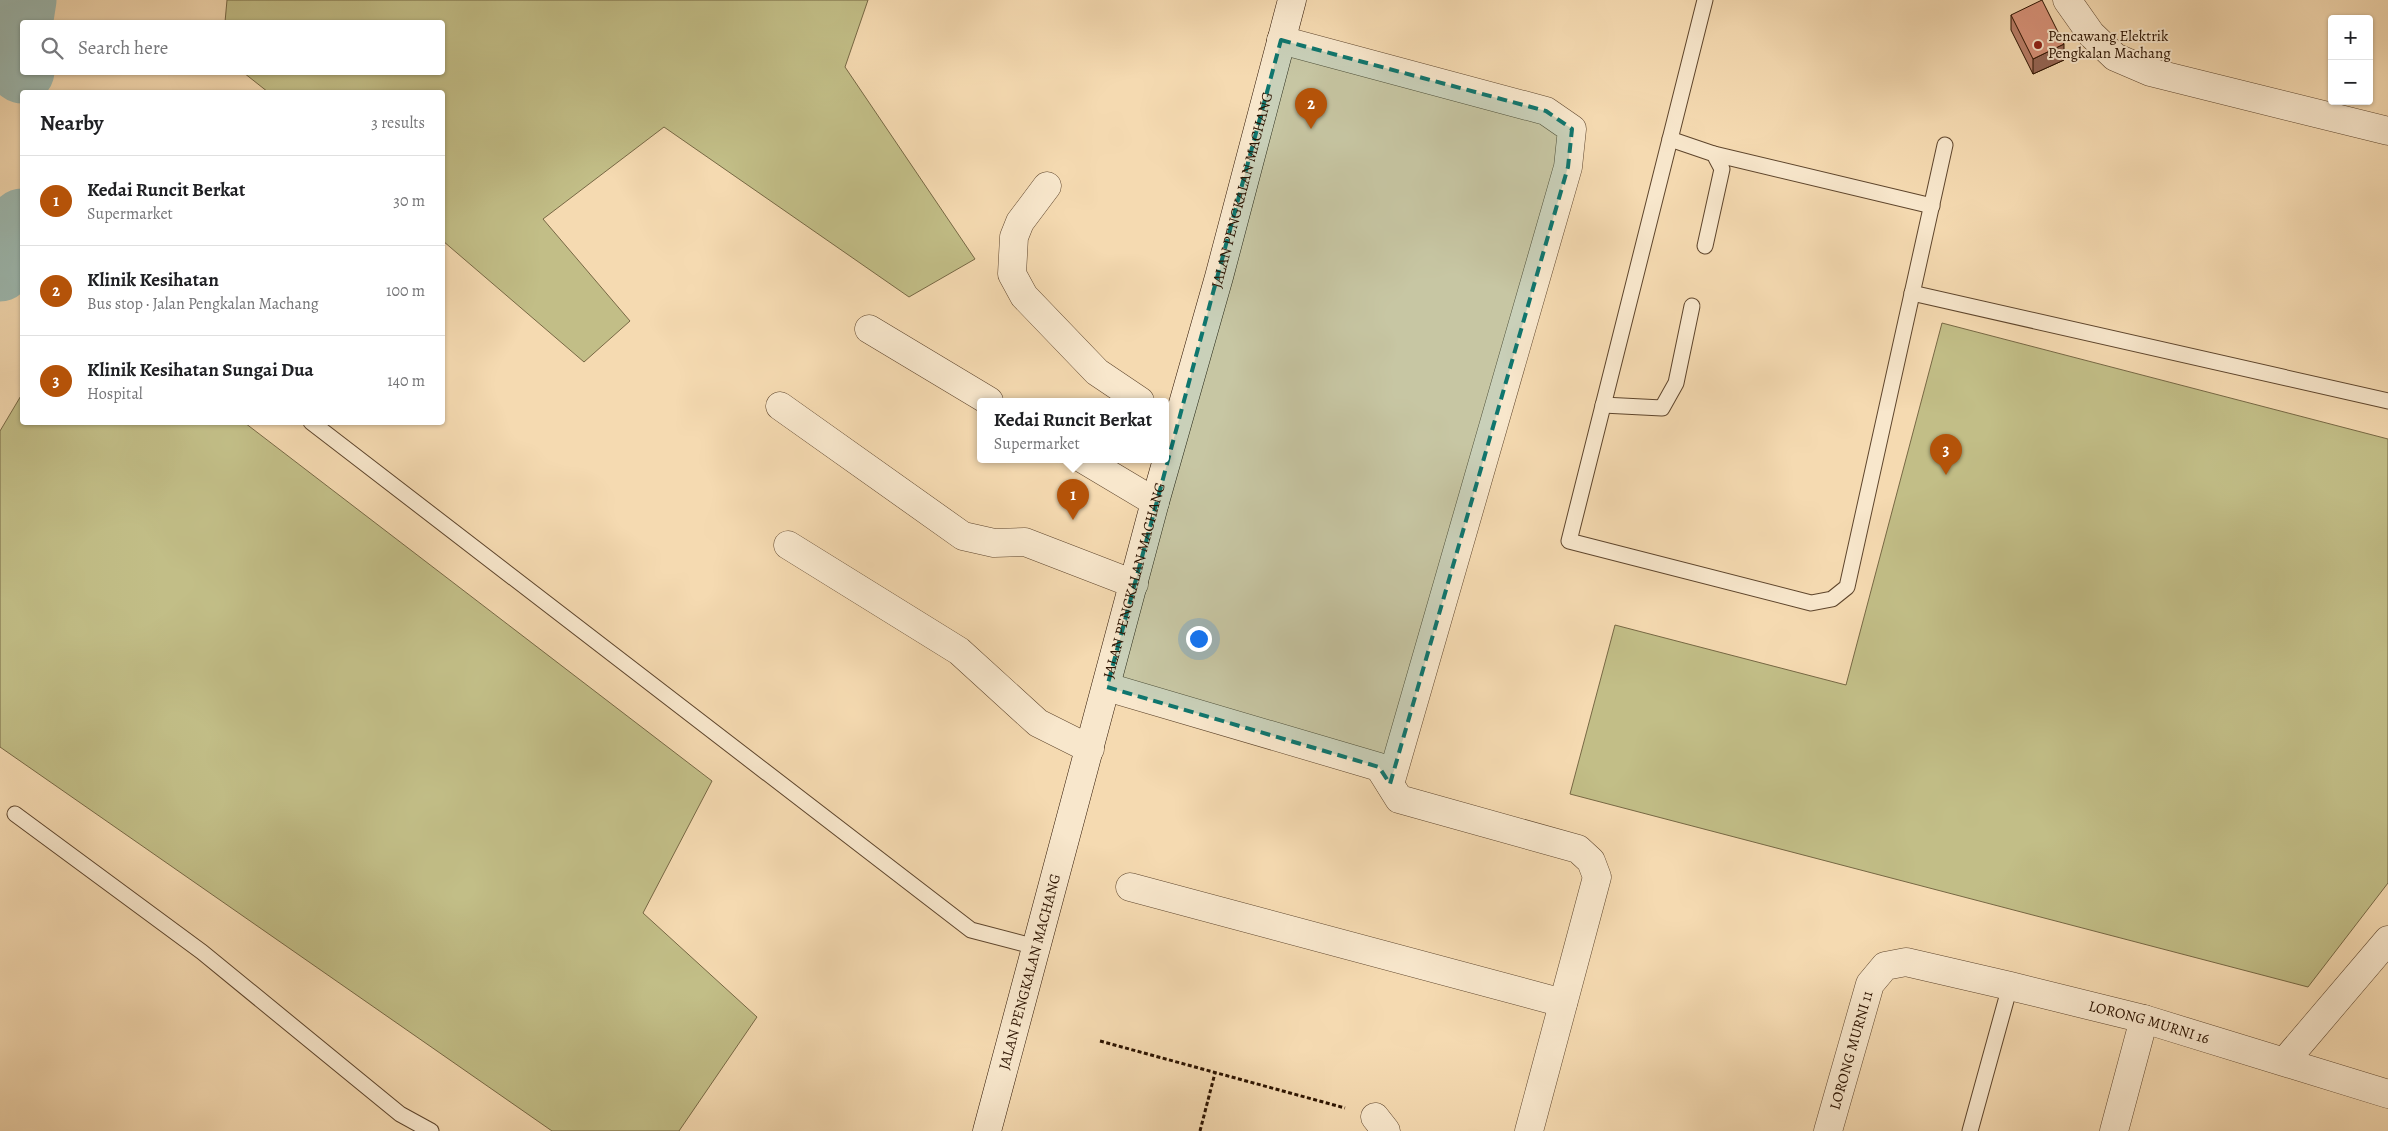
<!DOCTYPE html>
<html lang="en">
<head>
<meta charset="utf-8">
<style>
	body { margin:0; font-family:Alegreya,serif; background:#f2f2f2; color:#202124 }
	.controls { position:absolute; right:15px; top:15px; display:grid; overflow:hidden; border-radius:5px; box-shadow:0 1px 4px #0004 }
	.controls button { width:45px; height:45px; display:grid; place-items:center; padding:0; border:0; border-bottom:1px solid #e0e0e0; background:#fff; color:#202124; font:25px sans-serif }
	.you { position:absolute; left:1198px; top:638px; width:18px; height:18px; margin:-12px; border:4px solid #fff; border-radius:50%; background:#1a73e8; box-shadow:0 0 0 8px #1a73e833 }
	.badge { display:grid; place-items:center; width:32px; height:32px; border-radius:50%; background:#b45309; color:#fff; font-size:16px; font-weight:700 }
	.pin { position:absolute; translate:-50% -41px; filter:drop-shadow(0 1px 2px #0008) }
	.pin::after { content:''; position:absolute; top:26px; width:18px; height:15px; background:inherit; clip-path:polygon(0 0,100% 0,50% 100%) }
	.popup { position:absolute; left:977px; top:398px; width:192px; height:65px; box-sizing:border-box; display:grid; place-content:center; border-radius:5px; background:#fff; filter:drop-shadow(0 1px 4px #0005); font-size:16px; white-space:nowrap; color:#757577 }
	.popup b { font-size:19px; color:#202124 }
	.popup::after { content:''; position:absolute; left:50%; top:100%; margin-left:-10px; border:10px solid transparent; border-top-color:#fff }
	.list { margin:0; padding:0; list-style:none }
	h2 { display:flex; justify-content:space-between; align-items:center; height:65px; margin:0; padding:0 20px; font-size:21px }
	h2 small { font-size:16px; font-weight:400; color:#757577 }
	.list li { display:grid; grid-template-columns:32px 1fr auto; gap:15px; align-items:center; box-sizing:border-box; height:90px; padding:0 20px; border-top:1px solid #e0e0e0 }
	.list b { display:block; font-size:19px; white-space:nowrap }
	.list p { margin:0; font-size:16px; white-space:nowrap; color:#757577 }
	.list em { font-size:16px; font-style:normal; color:#757577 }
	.icon { flex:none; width:28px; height:28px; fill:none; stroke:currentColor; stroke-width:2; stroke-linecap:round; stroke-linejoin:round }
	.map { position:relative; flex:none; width:2388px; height:1131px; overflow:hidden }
	.search { position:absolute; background:#fff; box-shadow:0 1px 4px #0004; left:20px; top:20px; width:425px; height:55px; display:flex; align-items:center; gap:12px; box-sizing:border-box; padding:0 18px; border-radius:5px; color:#757577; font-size:19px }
	.panel { position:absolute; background:#fff; box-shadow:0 1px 4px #0004; left:20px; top:90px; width:425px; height:335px; border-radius:5px }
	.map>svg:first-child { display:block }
</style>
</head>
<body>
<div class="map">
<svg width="2388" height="1131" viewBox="0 0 2388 1131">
	<rect width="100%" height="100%" fill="#f5dab1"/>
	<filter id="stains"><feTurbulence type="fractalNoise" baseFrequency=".004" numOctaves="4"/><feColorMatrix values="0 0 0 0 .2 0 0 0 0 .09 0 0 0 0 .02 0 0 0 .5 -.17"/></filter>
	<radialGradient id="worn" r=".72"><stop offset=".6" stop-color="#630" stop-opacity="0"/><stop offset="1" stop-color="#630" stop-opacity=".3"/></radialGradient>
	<g fill="#c2be87" stroke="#776844">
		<path d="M227 0H868L845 67 975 259 909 297 664 127 543 219 630 321 584 362 443 241 442 92H268L244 73 442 72V22H225Z"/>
		<path d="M1942 323 2388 439V883L2308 987 1570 794 1615 625 1846 685Z"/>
		<path d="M22 394V422L245 423 712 781 643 913 757 1017 679 1131H552L0 747V431Z"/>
	</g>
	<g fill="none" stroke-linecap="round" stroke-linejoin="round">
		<g stroke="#9dbab2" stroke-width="65">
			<path d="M22 71 18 38 24 0"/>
			<path d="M0 269 22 221"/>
		</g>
		<defs>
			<g id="service">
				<path d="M1705 0 1569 541 1811 603 1832 599 1847 587 1945 145"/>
				<path d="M1670 139 1714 154 1722 169 1705 246"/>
				<path d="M1714 154 1932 206"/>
				<path d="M1912 293 2388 401"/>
				<path d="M1603 405 1662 408 1676 383 1692 306"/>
				<path d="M311 422 971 930 1036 947"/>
				<path d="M15 814 202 952 400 1114 431 1131"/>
				<path d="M1970 1131 2010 986"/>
			</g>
			<g id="minor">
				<path d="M2067 0 2091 34 2115 57 2150 72 2388 131"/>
				<path d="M1281 40 1546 111 1572 129 1568 167 1390 784"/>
				<path d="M1047 186 1020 222 1014 237 1012 274 1024 296 1097 372 1140 401"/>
				<path d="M869 329 989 401"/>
				<path d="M780 406 963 536 994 543 1025 542 1134 584"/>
				<path d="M1083 459 1155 502"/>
				<path d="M788 545 959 651 1038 723 1090 749"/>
				<path d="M1107 687 1379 767 1399 799 1578 849 1591 861 1597 877 1529 1131"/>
				<path d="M1130 887 1563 1003"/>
				<path d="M2285 1061 2388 940"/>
				<path d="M1375 1117 1386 1131"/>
				<path id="s1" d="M1828 1131 1870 984 1885 966 1906 962 2010 986 2144 1019 2388 1094"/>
				<path d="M2114 1131 2144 1019"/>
			</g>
			<g id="secondary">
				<path id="s2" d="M987 1131 1155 502 1219 277 1292 0"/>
			</g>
		</defs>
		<use href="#service" stroke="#5e452c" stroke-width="17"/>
		<use href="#minor" stroke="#5e452c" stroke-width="29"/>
		<use href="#secondary" stroke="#2c1300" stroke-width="29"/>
		<g stroke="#2c1300" stroke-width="3" stroke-dasharray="4 2.5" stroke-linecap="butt">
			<path d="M1100 1041 1345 1108"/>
			<path d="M1200 1131 1215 1073"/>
		</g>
		<use href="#service" stroke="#f8e7cc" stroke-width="15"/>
		<use href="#minor" stroke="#f8e7cc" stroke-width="28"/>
		<use href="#secondary" stroke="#f8e7cc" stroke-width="28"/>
	</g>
	<path fill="#b97e68" stroke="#2c1300" d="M2011 15 2064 60 2033 74 2011 30Z"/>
	<path fill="#966655" stroke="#2c1300" d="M2064 44V60L2033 74V59Z"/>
	<path fill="#d79279" stroke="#2c1300" d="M2042 0 2064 44 2033 59 2011 15Z"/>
	<path fill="#0f766e" fill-opacity="0.2" stroke="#0f766e" stroke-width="4" stroke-dasharray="10 6" stroke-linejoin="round" d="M1281 40 1546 111 1572 129 1568 167 1390 784 1379 767 1107 687Z"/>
	<circle fill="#8f2418" stroke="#f8e7cc" stroke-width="2" cx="2038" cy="45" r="5"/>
	<g text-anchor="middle" stroke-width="4" stroke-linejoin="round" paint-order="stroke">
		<g font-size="15" fill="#2c1300" stroke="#f8e7cc" text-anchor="start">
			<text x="2048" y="41">Pencawang Elektrik<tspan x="2048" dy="17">Pengkalan Machang</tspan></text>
		</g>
		<g font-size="15" fill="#2c1300" stroke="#f8e7cc">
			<text dy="5" stroke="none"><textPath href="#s2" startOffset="975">JALAN PENGKALAN MACHANG</textPath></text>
			<text dy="5" stroke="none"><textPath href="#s2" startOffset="570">JALAN PENGKALAN MACHANG</textPath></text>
			<text dy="5" stroke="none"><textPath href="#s2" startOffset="165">JALAN PENGKALAN MACHANG</textPath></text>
			<text dy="5" stroke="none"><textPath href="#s1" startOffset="448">LORONG MURNI 16</textPath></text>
			<text dy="5" stroke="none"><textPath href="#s1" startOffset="84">LORONG MURNI 11</textPath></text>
		</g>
	</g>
	<rect width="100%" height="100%" filter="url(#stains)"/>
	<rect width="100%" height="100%" fill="url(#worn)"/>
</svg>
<div class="controls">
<button>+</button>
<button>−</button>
</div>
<div class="you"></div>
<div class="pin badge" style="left:1073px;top:520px">1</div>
<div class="popup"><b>Kedai Runcit Berkat</b>Supermarket</div>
<div class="pin badge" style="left:1311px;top:129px">2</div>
<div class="pin badge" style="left:1946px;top:475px">3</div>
<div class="search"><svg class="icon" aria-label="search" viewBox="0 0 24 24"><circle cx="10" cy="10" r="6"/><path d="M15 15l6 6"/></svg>Search here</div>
<section class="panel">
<h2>Nearby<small>3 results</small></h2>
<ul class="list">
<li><span class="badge">1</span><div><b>Kedai Runcit Berkat</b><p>Supermarket</p></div><em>30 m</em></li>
<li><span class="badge">2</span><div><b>Klinik Kesihatan</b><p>Bus stop · Jalan Pengkalan Machang</p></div><em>100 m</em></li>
<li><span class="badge">3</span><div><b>Klinik Kesihatan Sungai Dua</b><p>Hospital</p></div><em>140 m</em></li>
</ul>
</section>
</div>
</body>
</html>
